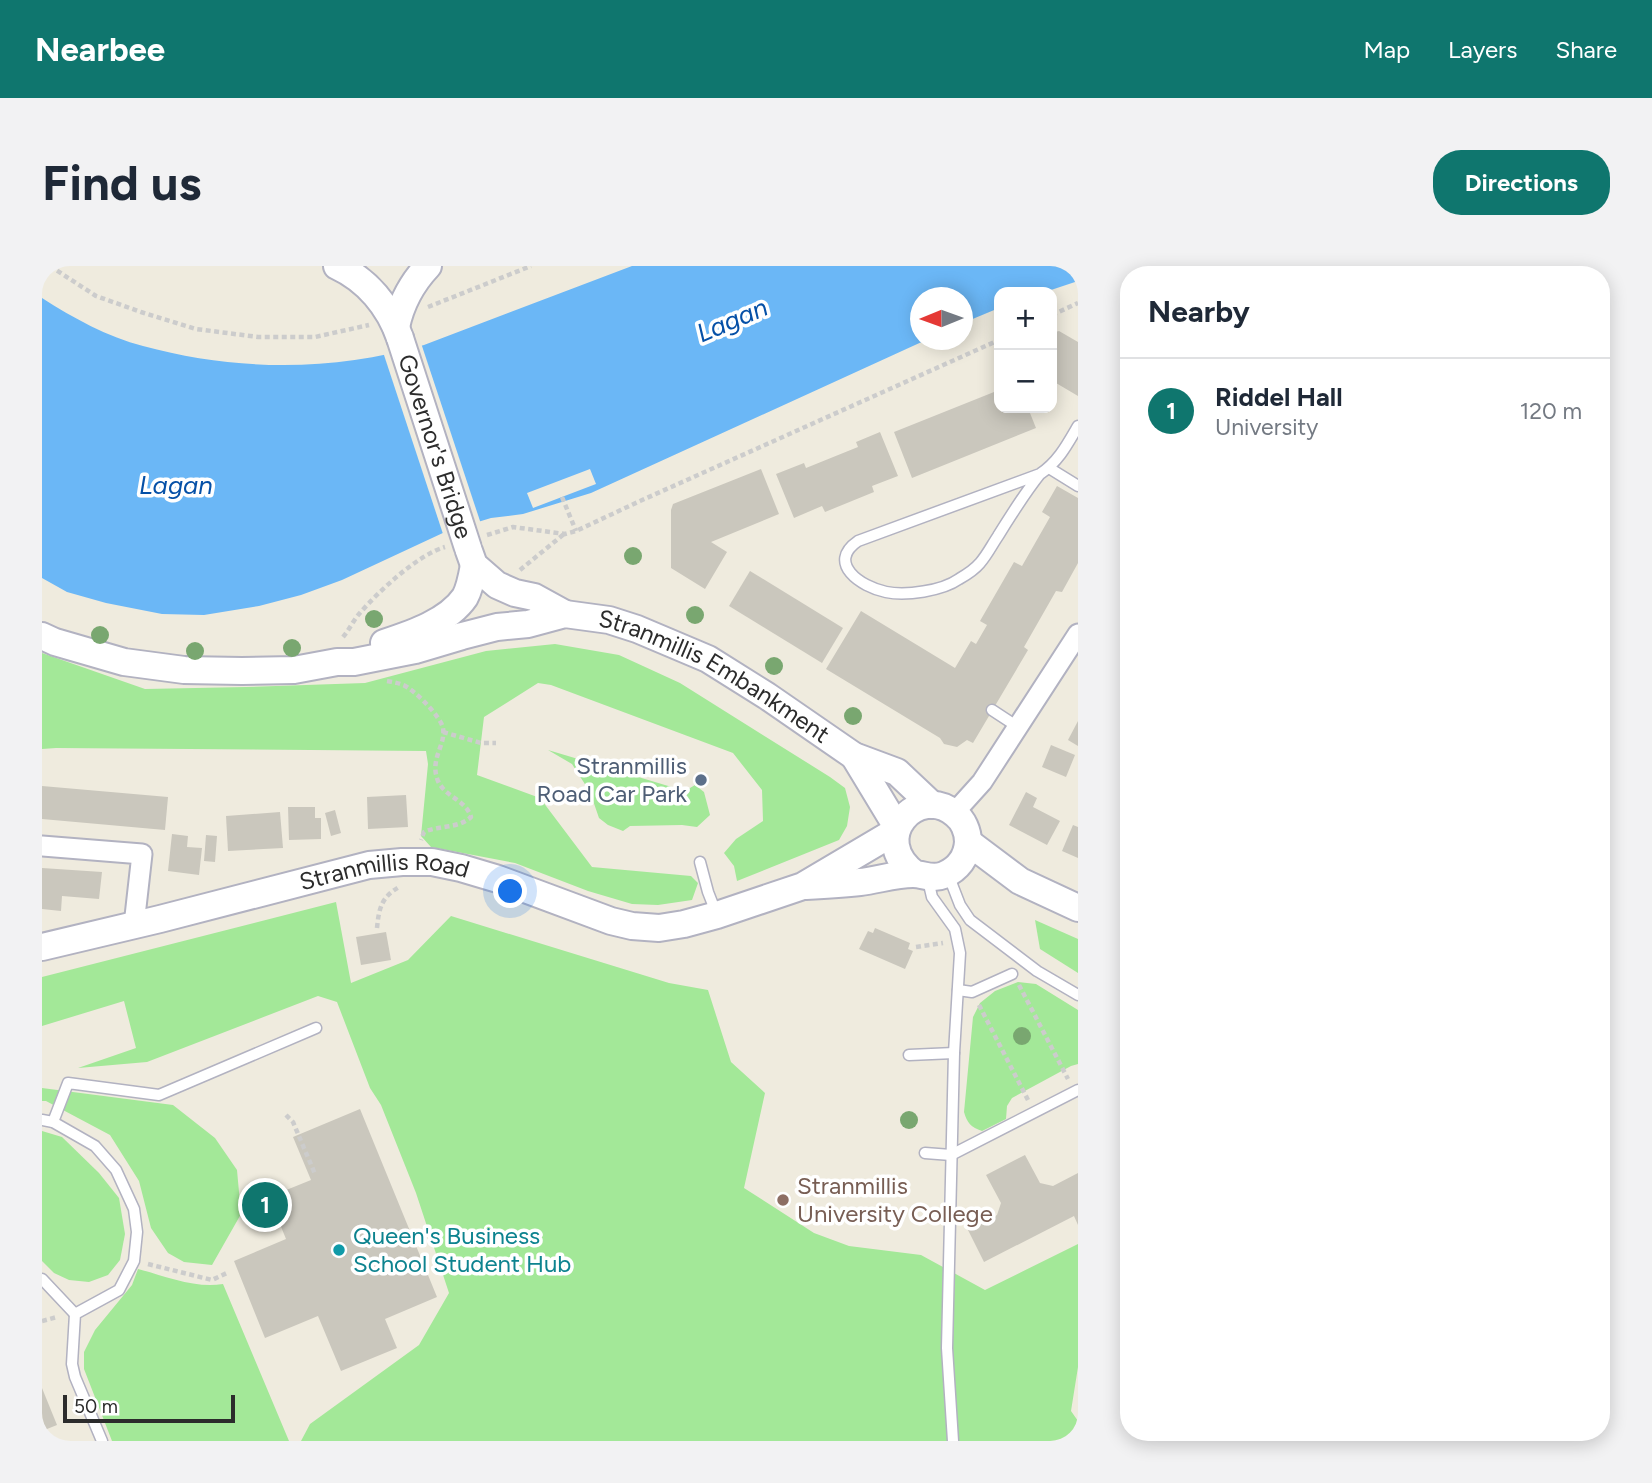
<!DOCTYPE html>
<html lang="en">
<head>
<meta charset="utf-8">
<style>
	body { margin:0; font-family:Figtree,sans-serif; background:#f2f2f3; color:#1f2937 }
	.controls { position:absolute; right:21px; top:21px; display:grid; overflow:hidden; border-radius:14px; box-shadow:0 4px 18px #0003 }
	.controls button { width:63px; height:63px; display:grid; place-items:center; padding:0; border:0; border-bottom:2px solid #e0e1e3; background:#fff; color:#1f2937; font:35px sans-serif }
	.compass { position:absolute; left:868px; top:21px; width:63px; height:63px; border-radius:50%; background:#fff; box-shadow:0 4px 18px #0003; rotate:269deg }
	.scale { position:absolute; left:21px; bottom:18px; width:172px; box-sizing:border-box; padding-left:7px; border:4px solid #2c2c2c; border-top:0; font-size:19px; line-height:24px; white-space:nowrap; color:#2c2c2c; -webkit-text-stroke:5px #fff; paint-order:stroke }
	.you { position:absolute; left:469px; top:626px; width:24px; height:24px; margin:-18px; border:5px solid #fff; border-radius:50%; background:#1a73e8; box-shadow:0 0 0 10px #1a73e833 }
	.badge { display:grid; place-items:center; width:46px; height:46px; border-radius:50%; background:#0f766e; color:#fff; font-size:23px; font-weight:700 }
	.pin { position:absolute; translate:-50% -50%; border:4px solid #fff; box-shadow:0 2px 7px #0006 }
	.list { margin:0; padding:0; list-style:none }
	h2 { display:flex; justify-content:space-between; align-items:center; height:91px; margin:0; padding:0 28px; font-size:30px }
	h2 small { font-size:23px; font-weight:400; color:#747a83 }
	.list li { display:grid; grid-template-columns:46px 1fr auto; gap:21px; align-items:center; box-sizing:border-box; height:105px; padding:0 28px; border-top:2px solid #e0e1e3 }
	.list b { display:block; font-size:26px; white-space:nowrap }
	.list p { margin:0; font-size:23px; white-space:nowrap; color:#747a83 }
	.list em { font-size:23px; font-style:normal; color:#747a83 }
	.map { position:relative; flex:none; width:1036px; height:1175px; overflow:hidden; border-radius:28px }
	header { display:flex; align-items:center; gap:42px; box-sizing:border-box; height:98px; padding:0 35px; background:#0f766e; color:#fff }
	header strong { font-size:33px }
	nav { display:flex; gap:38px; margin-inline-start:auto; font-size:24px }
	.intro { display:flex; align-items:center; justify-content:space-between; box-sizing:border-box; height:168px; padding:0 42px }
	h1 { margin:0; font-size:49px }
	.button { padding:18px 32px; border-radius:28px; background:#0f766e; color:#fff; font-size:24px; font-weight:700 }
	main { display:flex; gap:42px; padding:0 42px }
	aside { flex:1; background:#fff; border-radius:28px; box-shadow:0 4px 18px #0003 }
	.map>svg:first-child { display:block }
</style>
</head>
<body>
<header>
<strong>Nearbee</strong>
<nav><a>Map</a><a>Layers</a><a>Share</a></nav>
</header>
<div class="intro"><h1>Find us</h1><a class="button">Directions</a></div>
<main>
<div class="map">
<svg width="1036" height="1175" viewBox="0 0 1036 1175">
	<rect width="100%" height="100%" fill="#efebde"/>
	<g fill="#a3e898">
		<path d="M513 378 577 389 638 417 788 511 803 522 808 541 805 560 797 574 695 615 692 600 682 587 694 573 721 555 720 524 691 487 509 419 496 417 442 451 435 509 498 532 550 601 649 610 656 617 650 634 616 639 590 638 546 625 473 597 389 581 379 570 386 498 384 485 14 482 0 483V387L103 423 204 421 323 417 444 385Z"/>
		<path d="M506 484 643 525 653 519 662 526 668 549 655 561 640 559 588 560 581 565 566 559 557 552 548 526 530 498Z"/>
		<path d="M294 636 309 717 366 694 409 650 627 717 666 724 689 796 723 827 702 922 772 967 807 980 879 989 943 1024 1036 978V1101L1029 1145 1036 1155V1175H259L268 1158 377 1079 407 1027 374 927 339 839 328 822 295 736 276 730 105 796 36 802 94 782 82 735 0 760V711Z"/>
		<path d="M993 654 1036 673V707L998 683Z"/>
		<path d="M976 716 994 718 1036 744V798L1029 800 970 832 965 840 964 853 940 865C929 861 925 857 922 846L931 751 938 737 953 725Z"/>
		<path d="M0 822 131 839 173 872 195 904 199 948 170 999 142 996 126 987 109 962 97 915 68 869 4 835H0Z"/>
		<path d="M0 865 20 871 57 907 77 932 83 968 78 994 66 1009 47 1016 27 1014 12 1007 0 995Z"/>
		<path d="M96 1003C123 1010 154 1023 181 1018L247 1175H70L42 1103V1086L53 1064 90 1019Z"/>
	</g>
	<path fill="#6bb7f6" d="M590 0H1036V15L1003 26H957V42L921 57 920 32H878V74H884L549 227 481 248 449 252 403 266 300 314 259 329 217 340 162 349 120 348 64 337 25 326 0 312V32C31 52 66 71 101 80 193 105 291 106 382 79Z"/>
	<g fill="#efebde">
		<path d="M379 77 439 258 402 271 341 86Z"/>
		<path d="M548 203 554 218 491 242 485 227Z"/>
	</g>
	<g fill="#cac7bd">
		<path d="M1017 65 1036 76V130L1014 117 1010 118V67Z"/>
		<path d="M957 124V142H986L994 162 870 212 852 166Z"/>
		<path d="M838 166 856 210 830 220 832 226 783 246 780 240 752 252 734 208 762 197 764 202 816 181 814 176Z"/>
		<path d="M719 203 737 248 669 276 685 286 663 323 629 302V244L631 238Z"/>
		<path d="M1015 220 1036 232V297L1020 326 1014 325 982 381 986 384 931 477 925 474 915 481 902 478 898 472 784 403 819 345 913 402 929 375 934 378 945 359 938 355 972 296 980 300 1008 251 1000 246Z"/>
		<path d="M708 305 801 362 780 397 687 340Z"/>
		<path d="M1036 455V480L1026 474Z"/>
		<path d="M1009 479 1033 489 1024 511 1000 501Z"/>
		<path d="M0 520 126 531 123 564 0 553Z"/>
		<path d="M984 526 995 532 991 541 1018 555 1005 579 967 559Z"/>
		<path d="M364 529 366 561 326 563 325 531Z"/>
		<path d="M246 541H273V552H279V573L247 574Z"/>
		<path d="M293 544 299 567 289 570 283 547Z"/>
		<path d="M238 546 241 582 186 585 184 550Z"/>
		<path d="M1031 559 1036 561V592L1020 585Z"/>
		<path d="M130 568 146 570 145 581 160 582 157 609 126 605Z"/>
		<path d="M164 569 175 570 173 596 162 595Z"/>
		<path d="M0 602 60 606 57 633 20 630 19 645 0 643Z"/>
		<path d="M833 662 868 677 866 683 871 685 863 703 817 683 826 665 831 667Z"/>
		<path d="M344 666 349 694 319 699 314 671Z"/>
		<path d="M318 843 395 1031 343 1053 355 1082 299 1105 276 1050 223 1072 192 995 244 973 227 931 269 914 251 871Z"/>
		<path d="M983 889 998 917 1011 920 1036 907V959L1032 950 942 996 926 964 955 949 959 937 944 909Z"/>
		<path d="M0 1122 15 1159 0 1165Z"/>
	</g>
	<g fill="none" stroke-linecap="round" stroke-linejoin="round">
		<defs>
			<g id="lane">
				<path d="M1007 202 1036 220"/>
				<path d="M998 208C982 228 969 249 956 270 950 279 945 289 938 297 933 303 924 309 917 313 900 325 864 330 844 326 819 321 784 297 816 275L998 208C1016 196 1025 179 1036 160"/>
				<path d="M950 444 976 461"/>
				<path d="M658 596 666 626 675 649"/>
				<path d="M906 608 918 639 928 654 995 705 1036 729"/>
				<path d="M886 614 890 631 913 663 918 687 912 787 905 1082 911 1175"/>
				<path d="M916 724 930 726 970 708"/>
				<path d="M867 789 912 787"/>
				<path d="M0 854 11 856 53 880 74 904 92 943 95 966 92 995 77 1024 33 1048 30 1098 33 1111 60 1175"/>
				<path d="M11 856 26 817 117 829 274 762"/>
				<path d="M883 887 909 889 1036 824"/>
				<path d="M0 1013 33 1048"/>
			</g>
			<g id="street">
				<path d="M912 547 940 516 1036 368"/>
				<path d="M0 580 100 588 92 659"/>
			</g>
			<g id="secondary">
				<path d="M295 0C325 14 347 40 358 72"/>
				<path d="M354 61C359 37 369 18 386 0"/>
				<path d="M427 285 432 299 455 319 473 327 492 331 523 348"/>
				<path id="s1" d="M0 370 13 376 82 396 142 404 200 405 252 404 295 396H312L373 384 420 370 455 361 486 358 523 348 567 354 595 363 666 393 725 430 812 490 855 506 890 539"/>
				<path d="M342 377C369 368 406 356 423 331 428 322 430 310 432 299"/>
				<path d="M812 490 855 561"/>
				<path d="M926 576 978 615 1036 642"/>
				<path d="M764 620C782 619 800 618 818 616 835 614 854 608 871 608 882 608 890 614 902 609 916 603 925 591 926 576 926 565 921 554 913 548 876 517 825 572 873 608"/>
				<path id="s2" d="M0 681 118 653 327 599 360 596H390L419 602 456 613 569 655 590 660 617 662 642 658 675 649 761 620 854 565"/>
			</g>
		</defs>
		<use href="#lane" stroke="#b2b2c1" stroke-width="13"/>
		<use href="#street" stroke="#b2b2c1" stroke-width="23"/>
		<use href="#secondary" stroke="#b2b2c1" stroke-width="30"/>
		<g stroke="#ccc" stroke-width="4.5" stroke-dasharray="5 3.5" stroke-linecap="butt">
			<path d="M8 0 54 30 99 46 154 63 216 71H273L327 59"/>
			<path d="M386 41 489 0"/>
			<path d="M1010 49 1036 37"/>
			<path d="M520 231 534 265"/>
			<path d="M445 269 471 261 523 268 534 265 598 235 957 74"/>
			<path d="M478 304 522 268"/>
			<path d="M301 371C307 364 311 355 317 348 336 326 375 289 403 281"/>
			<path d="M345 415C351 416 356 417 361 419 372 423 399 451 401 462 404 480 387 493 396 515 403 531 424 534 429 551 416 563 397 559 382 566L379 574"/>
			<path d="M401 466 439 477H454"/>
			<path d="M335 662C337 641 340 631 357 621"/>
			<path d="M874 681 901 677"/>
			<path d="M977 719 1026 813"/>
			<path d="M937 739 986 834"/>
			<path d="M244 849 251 856 273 908"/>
			<path d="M106 998 170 1014 187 1006"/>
			<path d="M0 1055 15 1051"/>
		</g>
		<use href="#lane" stroke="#fff" stroke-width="10"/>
		<use href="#street" stroke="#fff" stroke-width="19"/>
		<use href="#secondary" stroke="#fff" stroke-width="26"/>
		<defs>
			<g id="secondary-bridge">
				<path id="s3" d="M358 72 426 282"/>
			</g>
		</defs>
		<use href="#secondary-bridge" stroke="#b2b2c1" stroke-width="30" stroke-linecap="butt"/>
		<use href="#secondary-bridge" stroke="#fff" stroke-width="26"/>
	</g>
	<g fill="#79a770">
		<circle cx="591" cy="290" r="9"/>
		<circle cx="653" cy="349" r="9"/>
		<circle cx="332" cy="353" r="9"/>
		<circle cx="58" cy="369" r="9"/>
		<circle cx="250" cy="382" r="9"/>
		<circle cx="153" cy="385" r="9"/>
		<circle cx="732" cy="400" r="9"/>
		<circle cx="811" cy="450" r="9"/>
		<circle cx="980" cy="770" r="9"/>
		<circle cx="867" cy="854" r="9"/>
	</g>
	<circle fill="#5c6f8a" stroke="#fff" stroke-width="2.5" cx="659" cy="514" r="7"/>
	<circle fill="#8d6e63" stroke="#fff" stroke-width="2.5" cx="741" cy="934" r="7"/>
	<circle fill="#0f9aa8" stroke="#fff" stroke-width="2.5" cx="297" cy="984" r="7"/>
	<g text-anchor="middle" stroke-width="7" stroke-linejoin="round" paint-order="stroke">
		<g font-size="24" fill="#2c2c2c" stroke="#fff">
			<text dy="8" stroke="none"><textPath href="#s3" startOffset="114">Governor's Bridge</textPath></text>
			<text dy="8" stroke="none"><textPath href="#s1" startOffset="698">Stranmillis Embankment</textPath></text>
			<text dy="8" stroke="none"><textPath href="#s2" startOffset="352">Stranmillis Road</textPath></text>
		</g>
		<g font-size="24" fill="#4e5e75" stroke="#fff" text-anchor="end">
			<text x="645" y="508">Stranmillis<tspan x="645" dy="28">Road Car Park</tspan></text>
		</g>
		<g font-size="24" fill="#785e54" stroke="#fff" text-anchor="start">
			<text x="755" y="928">Stranmillis<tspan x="755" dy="28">University College</tspan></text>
		</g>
		<g font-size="24" fill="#0d838f" stroke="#fff" text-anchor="start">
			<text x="311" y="978">Queen's Business<tspan x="311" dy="28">School Student Hub</tspan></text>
		</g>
		<g font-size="26" font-style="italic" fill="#0550a7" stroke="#fff">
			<text transform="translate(690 54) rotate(-23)" y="9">Lagan</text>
			<text x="134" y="228">Lagan</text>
		</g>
	</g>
</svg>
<div class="controls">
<button>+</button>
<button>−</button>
</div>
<svg class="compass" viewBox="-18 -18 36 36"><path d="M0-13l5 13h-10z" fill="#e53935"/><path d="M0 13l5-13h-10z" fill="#747a83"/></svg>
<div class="scale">50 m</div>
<div class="you"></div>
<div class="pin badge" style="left:223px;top:939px">1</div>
</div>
<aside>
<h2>Nearby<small></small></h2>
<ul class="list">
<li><span class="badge">1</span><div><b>Riddel Hall</b><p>University</p></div><em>120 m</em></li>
</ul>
</aside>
</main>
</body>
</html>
